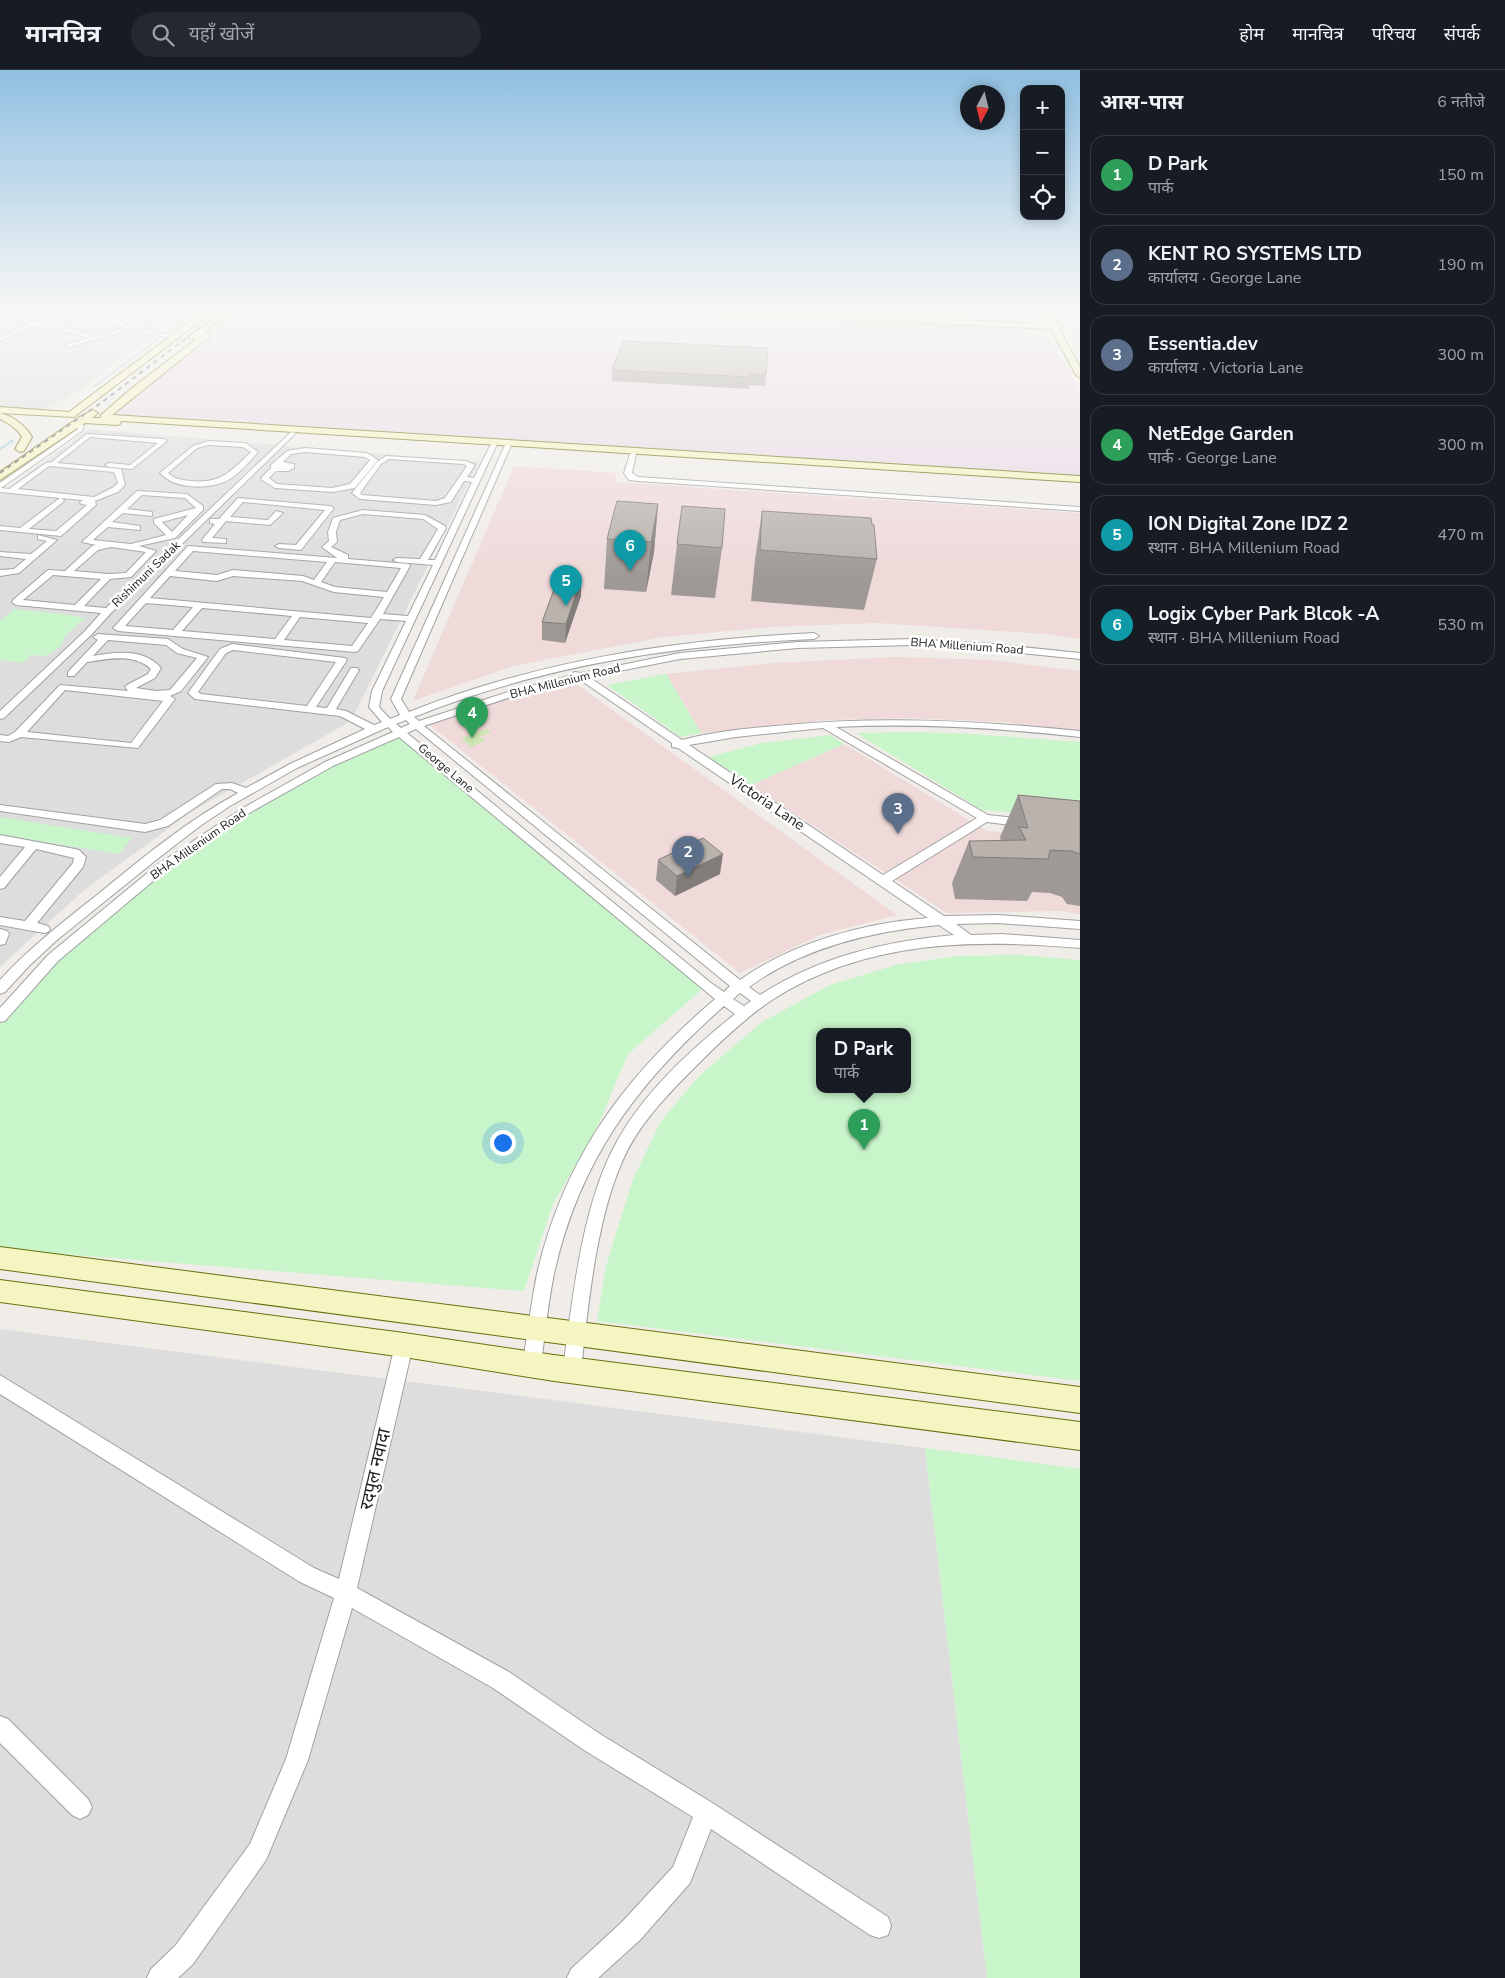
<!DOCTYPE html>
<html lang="hi">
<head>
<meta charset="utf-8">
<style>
	body { margin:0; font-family:"Nunito Sans","Noto Sans Devanagari",sans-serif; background:#242831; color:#f1f3f6 }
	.controls { position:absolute; right:15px; top:15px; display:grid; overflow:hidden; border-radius:10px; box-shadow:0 2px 12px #0003 }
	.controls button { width:45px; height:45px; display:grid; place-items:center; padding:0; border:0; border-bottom:1px solid #363941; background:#171b24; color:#f1f3f6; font:25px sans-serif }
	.compass { position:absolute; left:960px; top:15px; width:45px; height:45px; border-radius:50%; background:#171b24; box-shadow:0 2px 12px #0003; rotate:187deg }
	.you { position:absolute; left:502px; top:1072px; width:18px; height:18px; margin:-12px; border:4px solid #fff; border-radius:50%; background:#1a73e8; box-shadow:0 0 0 8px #1a73e833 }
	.badge { display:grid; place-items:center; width:32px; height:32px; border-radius:50%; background:#db8d92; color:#fff; font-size:16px; font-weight:700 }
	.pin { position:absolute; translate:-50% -41px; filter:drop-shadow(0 1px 2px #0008) }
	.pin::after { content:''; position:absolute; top:26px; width:18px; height:15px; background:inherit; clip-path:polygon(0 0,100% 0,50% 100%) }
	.popup { position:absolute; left:816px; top:958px; width:95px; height:65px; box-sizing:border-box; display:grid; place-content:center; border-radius:10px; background:#171b24; filter:drop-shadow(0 1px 4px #0005); font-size:16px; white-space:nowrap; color:#9ea1a6 }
	.popup b { font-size:19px; color:#f1f3f6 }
	.popup::after { content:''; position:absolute; left:50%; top:100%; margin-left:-10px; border:10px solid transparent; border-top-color:#171b24 }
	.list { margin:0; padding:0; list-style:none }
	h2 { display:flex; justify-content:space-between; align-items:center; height:65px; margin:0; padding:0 20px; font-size:21px }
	h2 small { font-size:16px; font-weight:400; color:#9ea1a6 }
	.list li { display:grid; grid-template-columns:32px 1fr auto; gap:15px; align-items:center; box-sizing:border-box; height:80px; margin:0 10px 10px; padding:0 10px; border:1px solid #363941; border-radius:15px }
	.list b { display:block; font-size:19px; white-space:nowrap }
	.list p { margin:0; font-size:16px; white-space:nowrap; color:#9ea1a6 }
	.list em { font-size:16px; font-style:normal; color:#9ea1a6 }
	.icon { flex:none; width:28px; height:28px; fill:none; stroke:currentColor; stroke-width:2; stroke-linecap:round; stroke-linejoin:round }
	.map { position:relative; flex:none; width:1080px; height:1908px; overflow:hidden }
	header { display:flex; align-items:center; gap:30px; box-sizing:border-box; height:70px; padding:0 25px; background:#171b24; border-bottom:1px solid #363941 }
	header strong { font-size:24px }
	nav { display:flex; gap:28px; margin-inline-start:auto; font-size:18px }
	.search { width:350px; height:45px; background:#242831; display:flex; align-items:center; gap:12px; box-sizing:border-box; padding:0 18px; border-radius:28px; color:#9ea1a6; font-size:19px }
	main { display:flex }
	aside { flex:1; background:#171b24 }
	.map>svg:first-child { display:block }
</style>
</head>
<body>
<header>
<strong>मानचित्र</strong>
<div class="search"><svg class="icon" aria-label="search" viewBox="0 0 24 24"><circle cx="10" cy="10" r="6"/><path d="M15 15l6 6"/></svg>यहाँ खोजें</div>
<nav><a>होम</a><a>मानचित्र</a><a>परिचय</a><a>संपर्क</a></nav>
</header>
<main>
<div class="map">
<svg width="1080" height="1908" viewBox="0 0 1080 1908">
	<rect width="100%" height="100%" fill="#f0ede8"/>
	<g fill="#deddde">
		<path d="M0 240H187L69 327 37 341 0 338Z"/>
		<path d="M89 359 479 392 351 651 191 742 83 821 0 897V423Z"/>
		<path d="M0 1259 925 1378 987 1908H0Z"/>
	</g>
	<g fill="#efd9d9">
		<path d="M514 396 616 403 615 412 1080 443V569L1046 564 876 553 771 557 663 567 513 596 413 631Z"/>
		<path d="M896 587 990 590 1080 601V661L1004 652 907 648 826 650 701 663 666 604 774 593Z"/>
		<path d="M562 610 575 613 897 845 820 865 740 903 426 652Z"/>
		<path d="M844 674 987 761 1077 769 1080 767V844L1060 841 947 843 751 715Z"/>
	</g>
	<g fill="#e8dae6">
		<path d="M234 240H632L1046 259 1080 321V407L104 344Z"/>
		<path d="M805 240H1034L1039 251Z"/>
		<path d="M1059 240H1080V275Z"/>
	</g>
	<path fill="#cde5b2" d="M486 659 491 662 480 667 485 671 471 677 461 668Z"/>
	<g fill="#c9f5cb" fill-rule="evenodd">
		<path d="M14 539 62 544 85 548 66 565 61 576 47 586 31 585 23 593 0 590V551Z"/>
		<path d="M666 604 701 663 681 667 607 615Z"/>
		<path d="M402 662 706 916 628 984 596 1060 553 1134 524 1221 0 1179V947L66 877 136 819 233 749 317 701Z"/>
		<path d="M915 662 974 664 1080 672V734L1061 746 982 740 856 663Z"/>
		<path d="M830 665 844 674 751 715 709 687 762 673Z"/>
		<path d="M0 747 132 768 119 784 0 765Z"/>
		<path d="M1019 885 1080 890V1311L597 1251 606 1196 633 1109 661 1051 700 1005 762 952 830 915 896 895 956 886ZM820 961H908V1019H820Z"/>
		<path d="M925 1378 1080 1399V1908H987Z"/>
	</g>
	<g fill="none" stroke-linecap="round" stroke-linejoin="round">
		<g stroke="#acd1da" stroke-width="2">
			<path d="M95 316 197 240"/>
			<path d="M10 372 13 370"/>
		</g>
		<path stroke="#acd1da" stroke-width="2.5" d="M0 379 12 371"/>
		<defs>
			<g id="street">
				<path d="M19 240 70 242 76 240 117 250 129 256 167 240H174L131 259 67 278 65 275 89 268 60 260 32 256 0 271V267L40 248 43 250 38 253 60 256 95 266 124 258C113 252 88 243 76 244 59 245 35 246 19 240Z"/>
				<path d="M168 247 170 250 150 263 177 265 179 268 142 264Z"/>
				<path d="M75 351H79L84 356 82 361 1 418 9 419 46 393 53 392 54 390 87 364 164 369 167 371 132 399 109 397 105 395 109 393 130 395 158 373 90 367 57 393 121 399 125 415 118 422 95 431 96 435 61 466 0 460V456L20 458 60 428 0 422V413L78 359ZM49 396 114 402 118 413 112 418 94 427 18 419ZM61 428 83 430 80 432 81 434 87 435 56 461 29 459 63 432 64 430Z"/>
				<path d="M291 362 296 363 111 543 91 565 4 648 0 649V641L85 561 101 543 16 535 12 532 13 530 48 500 65 501 92 476 96 475 82 472 137 421 187 424 203 436V440L175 468 139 476 156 481 131 507 110 509 84 536 106 538ZM142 425 185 428 196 438 154 449V453L166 465 131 474 93 470 108 457 140 460V456L112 452 123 443 152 446V442L127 439ZM188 445 172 462 162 452ZM111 477 146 482 126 503 108 504 74 501 98 480ZM53 505 101 509 75 535 23 530Z"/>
				<path d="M495 370 498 372 382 621 379 637 390 649 400 645 391 629 506 373 509 371 512 373 401 629 409 642C540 590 674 570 814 563L819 566 814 569C675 575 544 595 414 647L419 651 511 621 573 605 574 602 582 603 680 583 798 572 912 569 993 574 1080 583V589L993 580 912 575 798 578 680 589 589 607 682 670C716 661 752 658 787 655 885 646 982 651 1080 661V667C999 658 918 653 836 657L988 745 1026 749 1032 753 1026 757 987 752 892 811 944 846 998 845 1080 851V859L998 853 956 854 971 865 1002 864 1080 870V878C974 869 865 870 772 930 745 948 721 971 698 994 669 1023 638 1054 622 1092 596 1151 588 1236 581 1300L578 1306 572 1309 566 1306 563 1300C572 1231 582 1136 615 1075 642 1024 690 980 735 944L724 936C638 1012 579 1090 554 1204 548 1233 545 1264 541 1294L538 1300 532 1303 526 1300 523 1294C527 1264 531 1234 537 1204 564 1087 625 1006 715 929L399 667 333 696 251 742 165 801 58 891 5 951 0 952V938L48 885 157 795 243 738 325 692 393 662 388 657 297 698 230 736 200 756 156 790 57 870 30 895 5 922 0 924V910C29 878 63 852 97 825 142 788 187 751 238 723L230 719H222L168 756 145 762 0 741V735L145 754 160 750 216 714 232 713 246 718 290 694 365 659 340 646 195 629 188 623 220 579 232 574 345 588 347 590 316 637 327 638 351 598H357L359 600 336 639 346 641 374 655 382 652 369 637 372 621 406 551 380 549 358 581 355 582 118 561 113 558 115 556 188 476 337 488 322 477 329 471 328 462 333 448 363 440 425 445 445 456 446 458 428 490H435L472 412 464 411 451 432 436 435 360 429 352 423 377 392 386 386 466 391 475 395 467 407 474 408 492 372ZM389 389 463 394 467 396 445 428 436 431 362 425 360 423 381 394ZM363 444 423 449 438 459 420 489 397 488 393 490 397 492 433 495 408 546 383 544 410 496 409 494 348 489V485L331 477 337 472 336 462 340 450ZM193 481 327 492 314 510 303 506 233 500 217 505 175 501ZM335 492 401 498 387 522 335 517 321 512ZM170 506 217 511 233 506 302 511 334 522 384 527 371 548 150 528ZM146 533 193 537 173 560 125 556ZM202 538 292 546 275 569 182 561ZM300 547 368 553 352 576 284 570ZM233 580 336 592 307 636 201 624 198 622 226 583ZM579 609 672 673V677L678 678 928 848C864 853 793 872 740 910L424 656 517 625ZM406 650 410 654 401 658 396 654ZM823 658 977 748 883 805 689 675 736 667ZM416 659 730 916 724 922 711 913 407 663ZM939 855 954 865C885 871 819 887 760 925L749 917C804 877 873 861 939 855ZM740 923 751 931 744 936 733 929Z"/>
				<path d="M209 371 245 373 258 382C250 391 241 402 230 409 211 420 175 420 160 403L193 376ZM209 375 243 377 251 382C230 402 221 414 190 411 182 410 174 409 168 403L197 378Z"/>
				<path d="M305 378 367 383 378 390 355 418 332 422 275 418 262 410 261 408 271 398V395L287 381ZM305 382 365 387 370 390 350 414 332 418 277 414 269 408 276 401H288L294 398V394L283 392 291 384Z"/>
				<path d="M633 382 636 384 632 403 638 407 1080 437V441L638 411 629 410 624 403 630 384Z"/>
				<path d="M238 428 330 436 334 438 301 480 279 478 275 476 279 474 296 475 325 440 243 432 230 447 268 450 276 441 283 443 270 455 226 451 212 468 226 469V473L203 472 202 470 215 454 210 453V449H219Z"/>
				<path d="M38 465 57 470 19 503 0 506V500L14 499 26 489 0 486V482L31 484 47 471 38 469Z"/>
				<path d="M98 564 168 569 183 579 208 587 181 621 170 626 175 629 138 678 21 667 9 672 0 671V665L8 666 15 662 60 615 128 621 125 617 127 615 148 604 151 599C133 583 109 589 87 592L74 606H68V602L98 570 93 567ZM108 570 166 575 177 583 197 588 170 620 156 621 136 618 155 608 161 598C144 578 116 582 93 586ZM65 620 163 631 131 673 27 662Z"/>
				<path d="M0 765 75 779 79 780 86 787 83 797 37 853 48 856 50 859 48 862 44 863 0 855V847L25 851 73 793 74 788 36 779 4 818 0 819V807L25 777 0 773Z"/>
				<path d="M0 859 7 861 9 864 5 874 0 875Z"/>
				<path d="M404 1267 410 1269 413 1275 357 1518 509 1602 600 1664 714 1734 888 1847 891 1856 888 1865 879 1868 870 1865 711 1759 690 1813 640 1870 598 1908H567L571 1899 622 1852 673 1797 693 1747 584 1680 493 1618 352 1538 308 1690 266 1790 193 1894 178 1908H147L151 1899 175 1876 250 1774 286 1689 334 1528 300 1512 0 1324V1305L314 1498 339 1509 395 1275 398 1269Z"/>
				<path d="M0 1646 8 1649 88 1729 92 1737 88 1745 80 1749 72 1745 0 1673Z"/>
			</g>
			<g id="secondary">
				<path d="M223 240H232L204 262 209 263V267L112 345 1080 406V412L121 351 120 354 117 355 85 353 0 410V402L78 348 93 340 98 343 92 348H100L101 345 132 318 195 270 188 268Z"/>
				<path d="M625 240H633L628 243Z"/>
				<path d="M686 240H749L1048 254 1040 240H1048L1056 254 1064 257 1059 259 1080 297V308L1076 305 1051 259 690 242Z"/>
				<path d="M196 247 203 249 74 347 0 343V337L69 342Z"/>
				<path d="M0 343C14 347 24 354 32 367L24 381 20 382 15 379 22 367C17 358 9 354 0 349Z"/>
				<path d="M0 1177 1080 1317V1343L0 1199Z"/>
				<path d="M0 1210 404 1263 554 1285 1080 1352V1380L554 1311 404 1287 0 1232Z"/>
			</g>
		</defs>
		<use href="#street" stroke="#a1a1a1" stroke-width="2"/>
		<use href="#secondary" stroke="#6a700e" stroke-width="2"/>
		<use href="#street" fill="#fff" fill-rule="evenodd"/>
		<use href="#secondary" fill="#f4f5c1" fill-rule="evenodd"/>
		<path stroke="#6e6e6e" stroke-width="2" stroke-dasharray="4.5 4.5" stroke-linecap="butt" d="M0 403 105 330 223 240"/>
	</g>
	<g fill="#9f9995">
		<path d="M612 300 766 304 765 316 750 315 749 319 612 311Z"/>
		<path d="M658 434 654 482 646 522 604 519 607 469Z"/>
		<path d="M762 441 877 489 864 540 751 531 755 490Z"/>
		<path d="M677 474 722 478 715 528 671 525Z"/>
		<path d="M581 526 565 573 542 570V552Z"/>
		<path d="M1018 725 1080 731V836L1067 834 1062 827 1050 823 1032 822 1027 831 955 829 952 813 969 771H1001L1000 767Z"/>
		<path d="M658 790 720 804 675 826 656 810Z"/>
	</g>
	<g fill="#827d79">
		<path d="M658 434 654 482 646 522 651 472Z"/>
		<path d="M581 508V526L565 573 566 554Z"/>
		<path d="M723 784 720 804 675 826 677 806Z"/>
	</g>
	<g fill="#b9b2ad" stroke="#827d79">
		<path d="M623 271 768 278 766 304H751V307L612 300Z"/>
		<path d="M617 431 658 434 651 472 607 469Z"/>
		<path d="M682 436 725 439 722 478 677 474Z"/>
		<path d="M762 441 871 448 872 454 874 455 877 489 760 480Z"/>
		<path d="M559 506 581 508 574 530 566 554 542 552Z"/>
		<path d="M1018 725 1080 731V784L1071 781 1050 780 1048 789 973 787 969 771 1026 770 1019 757 1028 758Z"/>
		<path d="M703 768 723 784 677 806 658 790Z"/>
	</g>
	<linearGradient id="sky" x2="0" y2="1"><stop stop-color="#90c0e2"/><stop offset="0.47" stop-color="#f8f7f5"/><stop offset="1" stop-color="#f8f7f5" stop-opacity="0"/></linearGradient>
	<rect width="1080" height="508" fill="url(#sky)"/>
	<g text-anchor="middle" stroke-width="5" stroke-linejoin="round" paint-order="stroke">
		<g font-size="12" fill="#202020" stroke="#fff">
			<text transform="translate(146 504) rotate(-44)" y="4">Rishimuni Sadak</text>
			<text transform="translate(967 576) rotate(4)" y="4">BHA Millenium Road</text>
			<text transform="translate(565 611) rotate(-14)" y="4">BHA Millenium Road</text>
			<text transform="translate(446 698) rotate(40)" y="4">George Lane</text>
			<text transform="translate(198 774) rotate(-35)" y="4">BHA Millenium Road</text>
		</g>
		<g font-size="15" fill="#202020" stroke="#fff">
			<text transform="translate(767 732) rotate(34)" y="5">Victoria Lane</text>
		</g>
		<g font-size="18" fill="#202020" stroke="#fff">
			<text transform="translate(375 1399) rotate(-77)" y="6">रदपुल नवादा</text>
		</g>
	</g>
</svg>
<div class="controls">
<button>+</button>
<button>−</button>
<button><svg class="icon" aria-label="locate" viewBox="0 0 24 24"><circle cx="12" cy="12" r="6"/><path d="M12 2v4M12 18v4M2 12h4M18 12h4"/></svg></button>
</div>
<svg class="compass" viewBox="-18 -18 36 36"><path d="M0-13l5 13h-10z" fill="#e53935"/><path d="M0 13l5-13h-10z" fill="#9ea1a6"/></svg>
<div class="you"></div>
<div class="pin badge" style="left:864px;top:1080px;background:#2e9e5b">1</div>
<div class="popup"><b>D Park</b>पार्क</div>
<div class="pin badge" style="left:688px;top:807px;background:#5c6f8a">2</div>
<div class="pin badge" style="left:898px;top:764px;background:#5c6f8a">3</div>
<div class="pin badge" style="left:472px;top:668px;background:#2e9e5b">4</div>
<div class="pin badge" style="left:566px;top:536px;background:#0f9aa8">5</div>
<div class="pin badge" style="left:630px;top:501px;background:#0f9aa8">6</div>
</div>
<aside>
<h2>आस-पास<small>6 नतीजे</small></h2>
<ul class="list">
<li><span class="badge" style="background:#2e9e5b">1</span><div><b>D Park</b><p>पार्क</p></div><em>150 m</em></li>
<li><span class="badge" style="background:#5c6f8a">2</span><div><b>KENT RO SYSTEMS LTD</b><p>कार्यालय · George Lane</p></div><em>190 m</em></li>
<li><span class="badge" style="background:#5c6f8a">3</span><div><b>Essentia.dev</b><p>कार्यालय · Victoria Lane</p></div><em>300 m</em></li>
<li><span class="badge" style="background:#2e9e5b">4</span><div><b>NetEdge Garden</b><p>पार्क · George Lane</p></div><em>300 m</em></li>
<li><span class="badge" style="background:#0f9aa8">5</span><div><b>ION Digital Zone IDZ 2</b><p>स्थान · BHA Millenium Road</p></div><em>470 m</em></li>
<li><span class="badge" style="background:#0f9aa8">6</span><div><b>Logix Cyber Park Blcok -A</b><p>स्थान · BHA Millenium Road</p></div><em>530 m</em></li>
</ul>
</aside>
</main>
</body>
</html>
